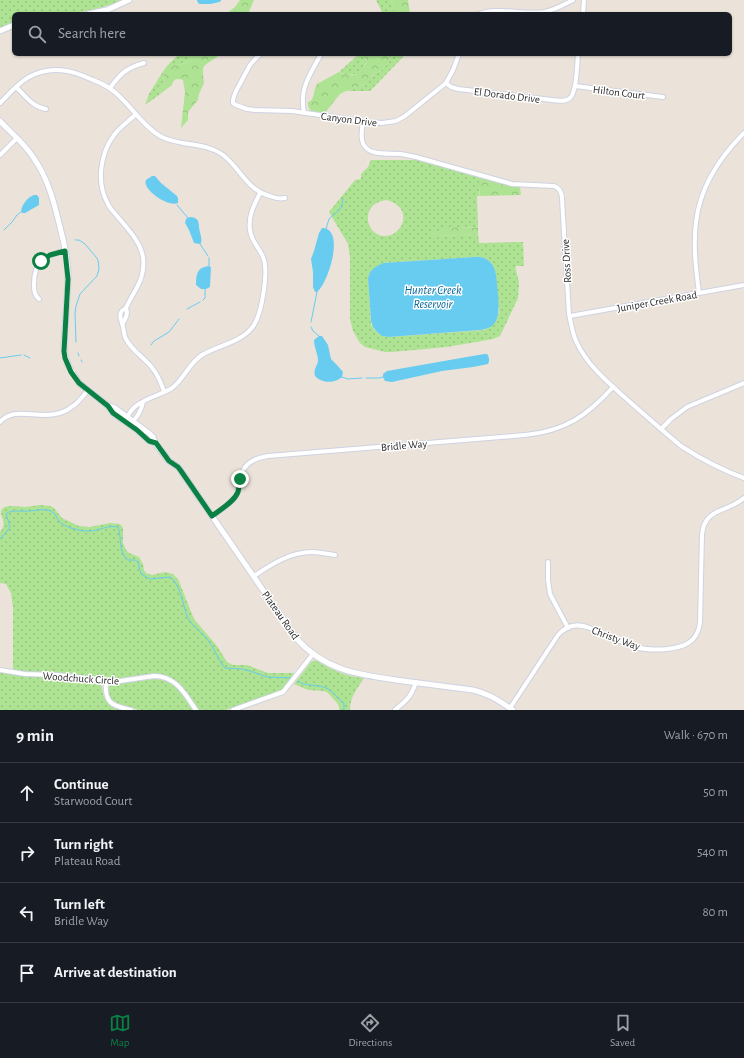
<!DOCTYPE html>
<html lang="en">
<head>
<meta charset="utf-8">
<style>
	body { margin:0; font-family:"Alegreya Sans",sans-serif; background:#20242c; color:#f1f3f6 }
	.stop { position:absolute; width:12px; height:12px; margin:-9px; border:3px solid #0b8043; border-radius:50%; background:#fff }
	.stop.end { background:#0b8043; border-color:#fff; box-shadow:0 1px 4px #0008 }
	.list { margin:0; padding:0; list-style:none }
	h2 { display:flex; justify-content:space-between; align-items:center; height:52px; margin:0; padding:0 16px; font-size:17px }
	h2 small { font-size:13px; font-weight:400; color:#9ea1a6 }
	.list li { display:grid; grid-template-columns:26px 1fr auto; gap:12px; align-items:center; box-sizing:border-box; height:60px; padding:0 16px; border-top:1px solid #363941 }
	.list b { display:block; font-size:15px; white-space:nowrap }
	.list p { margin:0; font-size:13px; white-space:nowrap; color:#9ea1a6 }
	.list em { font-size:13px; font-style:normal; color:#9ea1a6 }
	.icon { flex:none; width:22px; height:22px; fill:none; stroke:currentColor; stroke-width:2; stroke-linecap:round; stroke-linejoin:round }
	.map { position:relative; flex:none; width:744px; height:710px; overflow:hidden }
	.search { position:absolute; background:#171b24; box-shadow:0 1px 3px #0004; left:12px; right:12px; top:12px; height:44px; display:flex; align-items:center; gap:10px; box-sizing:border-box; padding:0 14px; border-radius:6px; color:#9ea1a6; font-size:15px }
	.sheet { height:292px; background:#171b24 }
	nav { display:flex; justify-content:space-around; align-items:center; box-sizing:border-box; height:56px; border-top:1px solid #363941; background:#171b24; font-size:11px; color:#9ea1a6 }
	nav a { display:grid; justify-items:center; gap:2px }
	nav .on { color:#0b8043 }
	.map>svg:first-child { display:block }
</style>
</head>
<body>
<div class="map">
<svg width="744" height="710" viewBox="0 0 744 710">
	<defs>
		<pattern id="grass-dots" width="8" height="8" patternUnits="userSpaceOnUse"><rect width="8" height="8" fill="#aee393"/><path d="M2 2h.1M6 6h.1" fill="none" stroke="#96c37f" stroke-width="1.8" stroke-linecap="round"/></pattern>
		<pattern id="forest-crowns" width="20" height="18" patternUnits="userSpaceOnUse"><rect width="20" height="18" fill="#aee393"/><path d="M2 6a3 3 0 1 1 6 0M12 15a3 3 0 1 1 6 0" fill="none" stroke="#96c37f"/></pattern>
	</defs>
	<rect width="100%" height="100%" fill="#ebe3d9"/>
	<g fill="url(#grass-dots)" fill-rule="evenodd">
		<path d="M0 0H121C84 17 53 14 14 14V22L0 28Z"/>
		<path d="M376 0H391L395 14H383Z"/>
		<path d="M179 54H198C190 64 179 65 167 66Z"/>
		<path d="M394 54H405L402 58 370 91H346L366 84 375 73 382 70 386 65Z"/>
		<path d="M358 55 366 58C367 64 362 70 358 74L348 75 339 72Z"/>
		<path d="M164 70 163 86 159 95 145 105 149 94Z"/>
		<path d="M371 160H419L481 178 479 192 480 196H477L478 228C463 226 446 228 432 234L438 236 478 234 479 243 523 242 524 266H515L519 282 518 298 500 336 493 339 447 347 392 352H385L365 347 360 343 357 338 353 331 350 319V256L348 244 329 212 355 180 361 179V174L368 167ZM386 200C398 202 407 212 402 224 400 229 396 233 391 235 367 243 356 204 386 200ZM474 257C484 256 491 260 495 270L499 312C497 321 492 327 484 330L389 337C380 336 375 332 371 324L368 278 370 272 383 263Z"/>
		<path d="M40 505 50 506 54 508 62 518 79 526 90 527 110 523 120 524 123 528V543L126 550 129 553 139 557 143 564 144 570 146 573 152 575 165 572 173 574 178 579 194 619 217 646 227 662 233 665H247L268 673H294L289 682 280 691 226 710H199C193 702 188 692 181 685 162 665 133 679 110 679L59 673 29 672 13 670V607L11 593 6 584 0 583V532C8 523 0 518 1 511 4 503 18 507 25 507 30 506 35 506 40 505Z"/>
		<path d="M315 660C331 669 346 677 364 678 357 689 350 697 350 710H339V707L338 704 327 692 323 691 308 690 294 684 311 662Z"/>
		<path d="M0 672 33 677H55L98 683C103 686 102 689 103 694 106 704 113 708 123 710H0Z"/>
		<path d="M154 679C176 680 182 694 193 710H138C127 704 112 708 108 694 107 690 108 688 111 685Z"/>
	</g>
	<g fill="url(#forest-crowns)">
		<path d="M240 0H254L248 14H226L235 7Z"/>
		<path d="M391 0H408L410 14H395Z"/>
		<path d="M198 54H219L217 57 205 65 203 68V74L204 83 199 94 198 100 188 112V120L181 128 185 92 183 80C177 78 173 79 172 85L159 95 163 86 164 70 167 66C179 65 190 64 198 54Z"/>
		<path d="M359 54H394L386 65 382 70 375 73 372 76 371 80 366 84 346 91 340 94 325 113C315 112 308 114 308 102 315 101 313 90 317 84L339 72C349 76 356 78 363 68 366 64 367 63 366 58L358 55Z"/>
		<path d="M481 178 509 186 520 187 521 195 480 196 479 186Z"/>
		<path d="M459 227 478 228V234L438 236H433L432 234 443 230Z"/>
	</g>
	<g fill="#68ccf1">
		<path d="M152 176H155L161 183 177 196 178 198V203C168 208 141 188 146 180 147 179 151 177 152 176Z"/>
		<path d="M34 195H37L39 198V205L25 213H22L21 211C22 204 28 197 34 195Z"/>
		<path d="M190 217C201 218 198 224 200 232 201 237 202 239 201 243L200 244 194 243 189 230 185 223 186 219Z"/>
		<path d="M322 228C346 228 328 284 317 292H315L313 287V272L311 259 314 251 319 233Z"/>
		<path d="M474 257C484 256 491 260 495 270 497 278 497 287 498 295 499 311 501 328 480 330L389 337 382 336 377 332 373 327 371 321 368 278 370 272 374 268 383 263Z"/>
		<path d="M208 266 211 267 210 287 206 289H201L196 285C196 274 197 268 208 266Z"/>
		<path d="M319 336H322L328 345 331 359 337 365 343 372 342 377C335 384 321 383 315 376 313 368 318 366 318 360 318 355 314 347 314 340Z"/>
		<path d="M484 354H487C489 356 490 361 488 364L473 367 442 371 392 382 385 381 383 377V374L387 371Z"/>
	</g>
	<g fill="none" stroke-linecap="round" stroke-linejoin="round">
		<g stroke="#68ccf1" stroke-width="1">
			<path d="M177 205 188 218"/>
			<path d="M326 229 329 219 341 208 343 199"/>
			<path d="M4 230 12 222 17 215 21 212"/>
			<path d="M75 240H79L85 244 96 257 98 260 99 269 97 276 80 294 76 306 75 313 76 342"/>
			<path d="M200 244 208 256"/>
			<path d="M209 266V258"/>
			<path d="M203 300 205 298V289"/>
			<path d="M187 309 200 302"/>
			<path d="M311 322 317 292"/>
			<path d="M311 327 313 331 319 336"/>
			<path d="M151 345 154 341 169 332 179 319"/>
			<path d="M78 353 79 356"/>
			<path d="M24 355 30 358"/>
			<path d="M0 358 21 355"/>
			<path d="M81 360 82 362"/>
			<path d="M342 377 348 379 362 378"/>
			<path d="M366 378H379L383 377"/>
			<path d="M0 539 8 530 10 526 6 514C12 509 19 512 27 511 35 511 47 507 54 513 56 515 57 519 59 521 62 525 70 528 75 529 80 531 86 531 91 531 100 530 108 525 118 527 122 539 118 549 127 560H135L138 562 141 574 150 579 170 577C180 583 183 605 187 616 189 621 193 625 196 628 203 634 210 642 214 650 218 656 220 663 225 668L242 669 250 671 267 677 291 678"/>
			<path d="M298 681C306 687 317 684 326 688 333 691 338 699 344 703V710"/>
		</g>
		<path stroke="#68ccf1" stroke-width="4" d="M199 0 200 2H210L219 0"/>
		<defs>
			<g id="minor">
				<path d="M479 14C496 7 525 15 544 12 555 10 563 5 573 0"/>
				<path d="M583 14 584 0"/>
				<path d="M261 54 256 58 250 65 235 93 233 100V103L236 105 247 109 255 110 292 111 362 121 382 123 396 121 405 116 446 83 453 70 459 54"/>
				<path d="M446 83 451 87 458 89 552 100C558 101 566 102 570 98 577 92 577 63 578 54"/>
				<path d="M575 86 663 97"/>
				<path d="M16 87C26 96 32 107 46 109"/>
				<path d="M110 88C120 74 126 68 144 63"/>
				<path d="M0 103C9 94 18 83 29 77 51 65 72 70 93 80 104 84 113 89 121 98 134 110 144 127 160 136 179 147 204 141 223 155 241 169 247 190 270 196 275 198 280 199 285 198"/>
				<path d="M304 113C299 88 310 75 321 54"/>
				<path d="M136 114C129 121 120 127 114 135 100 154 96 183 108 204 110 209 114 212 117 216 127 228 140 241 143 257 146 279 134 290 126 308 118 312 120 317 122 323 124 328 123 334 126 339 132 351 145 358 153 369 158 375 161 383 164 391"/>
				<path d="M363 121C362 127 361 134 362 140 365 157 388 153 401 154 406 155 411 156 416 157L512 184 554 186C560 188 562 192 562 199L569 314C571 323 572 332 576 341 587 366 610 384 630 402 647 417 664 432 681 446 701 459 722 470 744 478"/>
				<path d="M0 155 17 138"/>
				<path d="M699 293C696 270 693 246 696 222 700 188 720 157 744 133"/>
				<path d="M39 299C34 295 34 290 34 284 34 261 45 255 65 251"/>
				<path d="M570 316 744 285"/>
				<path d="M122 324C126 319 128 313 126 308"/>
				<path d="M127 420C130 401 158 397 172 388 184 379 189 363 202 355 219 345 243 342 254 325 262 312 269 271 263 257 259 247 251 241 250 230 248 216 254 205 260 193"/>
				<path d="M0 422C12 409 28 415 44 415 54 415 65 413 73 406 79 402 83 396 88 390"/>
				<path d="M132 422C137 418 142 409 143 402"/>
				<path d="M661 429 671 419 687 407 744 383"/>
				<path d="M212 516C220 510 231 504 236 496 239 491 239 485 240 480 242 465 253 458 268 456L525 435C565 431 587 416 613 387"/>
				<path d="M548 562V580L550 594 568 628"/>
				<path d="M254 576C272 564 290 552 312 552 320 552 327 554 335 555"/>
				<path d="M0 670 25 674 57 675 113 682 154 676C176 676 185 694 196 710"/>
				<path d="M106 681C104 703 112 706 131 710"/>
				<path d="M510 708 558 635C566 626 575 623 587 627 603 633 619 642 636 647 646 650 656 650 667 649 684 647 697 643 700 623L702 535C704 507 727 513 744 498"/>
				<path d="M233 710 283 692 313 654"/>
				<path d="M395 710C407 700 411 697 416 682"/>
			</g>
			<g id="tertiary">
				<path d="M88 14 107 10 129 0"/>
				<path d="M0 31 14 25"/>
				<path d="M0 121C11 133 24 143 33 157 48 178 54 202 60 227 64 242 67 257 68 272 68 297 65 321 64 346L65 356 69 367 79 383 108 406 113 413 137 430 149 441 155 443"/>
				<path d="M108 406 115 408 150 434 153 437 155 443 169 461 178 467 183 474 296 638C326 672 361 675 403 681 426 684 450 687 473 690 490 694 499 701 513 710"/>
			</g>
		</defs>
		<use href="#minor" stroke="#ced2e2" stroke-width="6"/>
		<use href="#tertiary" stroke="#ced2e2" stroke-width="7"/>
		<use href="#minor" stroke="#fff" stroke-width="4"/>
		<use href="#tertiary" stroke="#fff" stroke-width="5"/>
	</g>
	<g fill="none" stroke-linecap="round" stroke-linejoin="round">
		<path stroke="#0b8043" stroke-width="5" d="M41 261 50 255 65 251 68 279 64 351 65 358 71 372 79 383 108 406 113 413 137 430 149 441 156 443 169 461 178 467 181 471 212 516C221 509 234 502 238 492 239 488 239 483 240 479"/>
	</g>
	<g text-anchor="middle" stroke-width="3" stroke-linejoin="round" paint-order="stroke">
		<g font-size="11" fill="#282828" stroke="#fff">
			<text transform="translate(619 92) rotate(7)" y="4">Hilton Court</text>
			<text transform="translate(507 95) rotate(7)" y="4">El Dorado Drive</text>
			<text transform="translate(349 119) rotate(7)" y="4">Canyon Drive</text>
			<text transform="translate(566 261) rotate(-93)" y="4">Ross Drive</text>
			<text transform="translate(657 301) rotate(-10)" y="4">Juniper Creek Road</text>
			<text transform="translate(404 445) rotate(-5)" y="4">Bridle Way</text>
			<text transform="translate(281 615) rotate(55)" y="4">Plateau Road</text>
			<text transform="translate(616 638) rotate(20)" y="4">Christy Way</text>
			<text transform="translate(81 678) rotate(4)" y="4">Woodchuck Circle</text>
		</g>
		<g font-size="12" font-style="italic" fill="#0a6899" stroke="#fff">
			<text x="433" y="294">Hunter Creek<tspan x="433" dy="14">Reservoir</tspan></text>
		</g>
	</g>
</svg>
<div class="stop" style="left:41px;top:261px"></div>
<div class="stop end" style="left:240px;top:479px"></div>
<div class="search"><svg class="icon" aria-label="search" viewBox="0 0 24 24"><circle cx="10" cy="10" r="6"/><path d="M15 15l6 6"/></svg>Search here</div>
</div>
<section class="sheet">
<h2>9 min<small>Walk · 670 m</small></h2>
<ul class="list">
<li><svg class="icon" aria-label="ahead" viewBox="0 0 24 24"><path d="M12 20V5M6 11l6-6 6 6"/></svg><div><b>Continue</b><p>Starwood Court</p></div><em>50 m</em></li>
<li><svg class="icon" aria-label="right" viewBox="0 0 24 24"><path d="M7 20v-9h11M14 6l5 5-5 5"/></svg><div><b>Turn right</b><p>Plateau Road</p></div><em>540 m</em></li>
<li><svg class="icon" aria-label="left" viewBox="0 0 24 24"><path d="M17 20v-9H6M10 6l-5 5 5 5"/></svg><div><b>Turn left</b><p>Bridle Way</p></div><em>80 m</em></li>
<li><svg class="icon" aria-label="arrive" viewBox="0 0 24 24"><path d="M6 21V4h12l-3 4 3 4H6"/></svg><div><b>Arrive at destination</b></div></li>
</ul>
</section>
<nav>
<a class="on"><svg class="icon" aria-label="map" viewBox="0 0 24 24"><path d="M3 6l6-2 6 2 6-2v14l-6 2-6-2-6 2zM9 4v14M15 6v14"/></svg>Map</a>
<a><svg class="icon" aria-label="directions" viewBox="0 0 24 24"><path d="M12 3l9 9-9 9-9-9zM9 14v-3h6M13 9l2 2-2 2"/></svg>Directions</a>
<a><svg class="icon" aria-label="saved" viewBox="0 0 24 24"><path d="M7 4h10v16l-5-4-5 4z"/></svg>Saved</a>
</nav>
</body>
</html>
